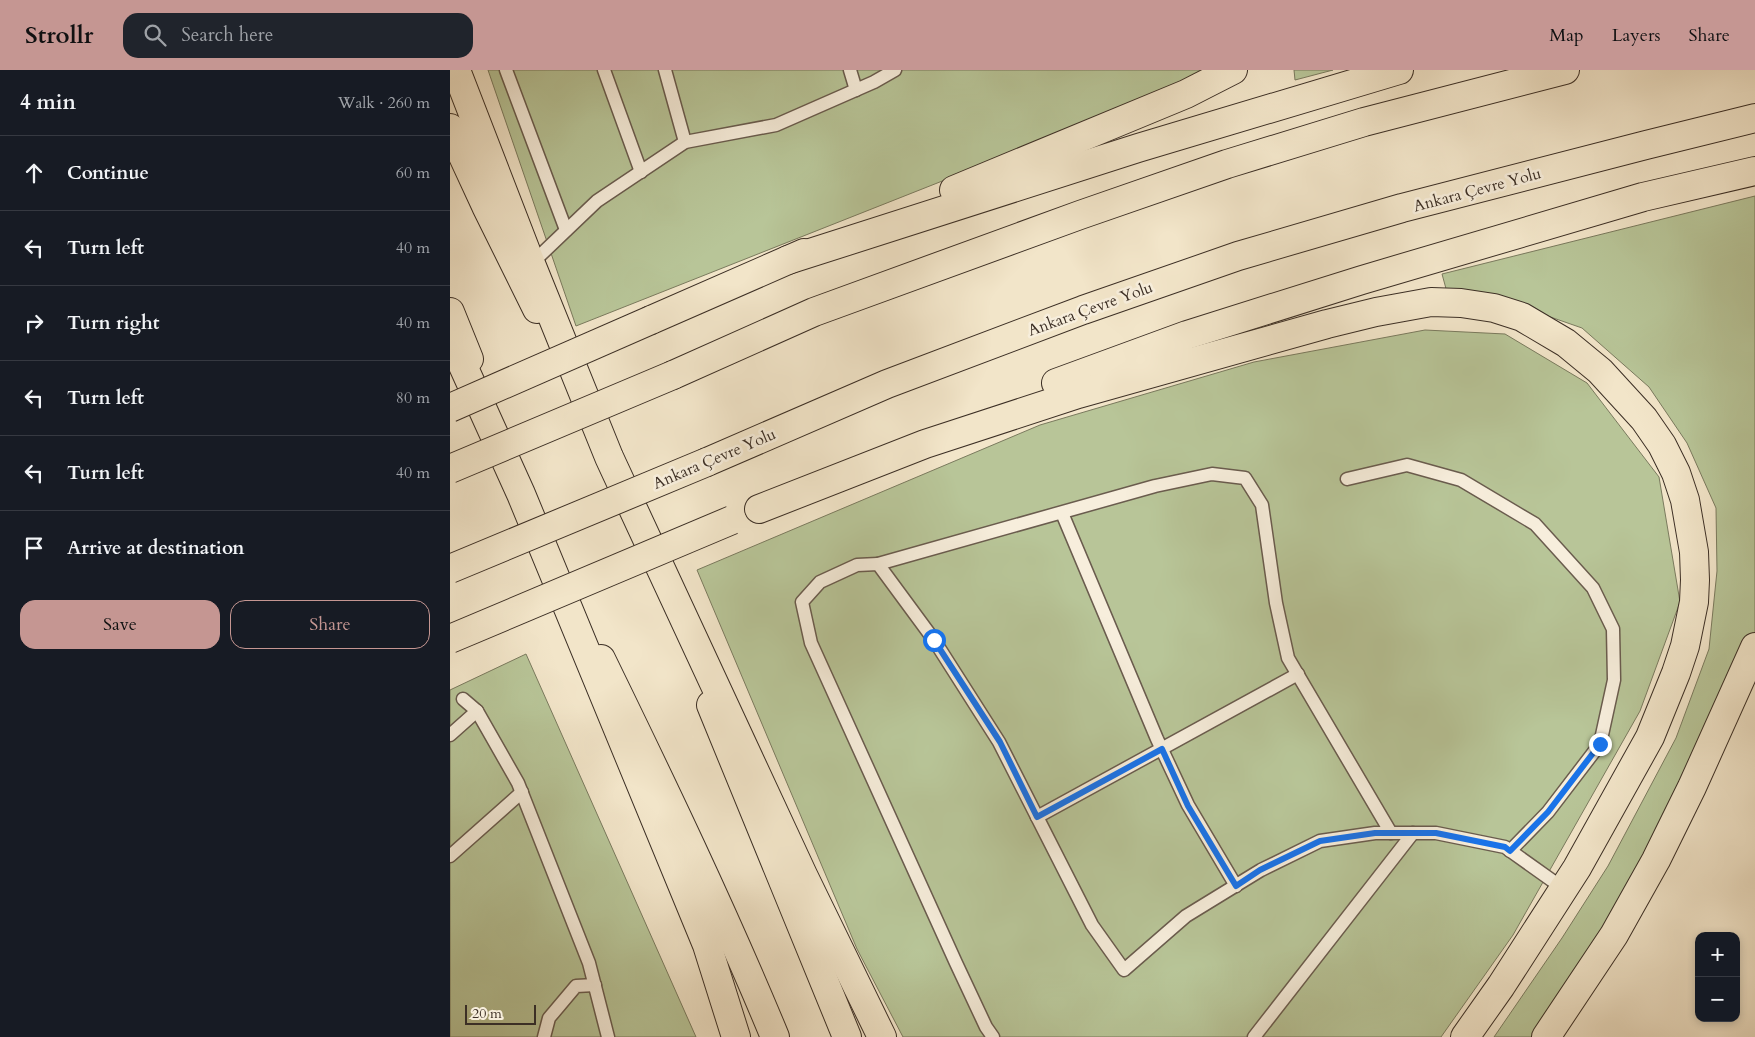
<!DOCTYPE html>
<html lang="en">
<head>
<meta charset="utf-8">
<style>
	body { margin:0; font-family:Cardo,serif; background:#20242c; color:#f1f3f6 }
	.controls { position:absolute; right:15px; bottom:15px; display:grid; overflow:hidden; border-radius:10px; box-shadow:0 2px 8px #0003 }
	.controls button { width:45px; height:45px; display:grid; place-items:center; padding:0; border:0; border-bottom:1px solid #363941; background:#171b24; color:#f1f3f6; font:25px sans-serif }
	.scale { position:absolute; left:15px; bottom:12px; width:71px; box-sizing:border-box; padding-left:5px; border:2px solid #3c2f25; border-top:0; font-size:14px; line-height:18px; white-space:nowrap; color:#3c2f25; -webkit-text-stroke:4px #f7eedc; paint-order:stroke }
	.stop { position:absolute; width:15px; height:15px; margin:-11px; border:4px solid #1a73e8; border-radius:50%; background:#fff }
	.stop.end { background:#1a73e8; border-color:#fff; box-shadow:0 1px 5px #0008 }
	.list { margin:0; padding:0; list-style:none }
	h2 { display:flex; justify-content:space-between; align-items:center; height:65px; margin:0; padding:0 20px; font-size:21px }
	h2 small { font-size:16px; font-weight:400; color:#9ea1a6 }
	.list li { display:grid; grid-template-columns:32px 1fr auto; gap:15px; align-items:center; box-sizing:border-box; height:75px; padding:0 20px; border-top:1px solid #363941 }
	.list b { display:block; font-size:19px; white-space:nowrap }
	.list em { font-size:16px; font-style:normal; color:#9ea1a6 }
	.actions { display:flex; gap:10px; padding:15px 20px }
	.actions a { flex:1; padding:11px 0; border:1px solid #c59692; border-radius:15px; text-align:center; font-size:18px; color:#c59692 }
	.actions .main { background:#c59692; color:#111 }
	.icon { flex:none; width:28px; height:28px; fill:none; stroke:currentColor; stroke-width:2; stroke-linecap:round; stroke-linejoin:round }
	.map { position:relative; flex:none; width:1305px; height:967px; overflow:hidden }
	header { display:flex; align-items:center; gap:30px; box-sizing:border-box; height:70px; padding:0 25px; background:#c59692; color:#111 }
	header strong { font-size:24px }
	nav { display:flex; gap:28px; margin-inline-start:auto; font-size:18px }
	.search { width:350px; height:45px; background:#20242c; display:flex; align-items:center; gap:12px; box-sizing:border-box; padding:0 18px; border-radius:15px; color:#9ea1a6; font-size:19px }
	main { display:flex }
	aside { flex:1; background:#171b24 }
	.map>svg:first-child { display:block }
</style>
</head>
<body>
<header>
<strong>Strollr</strong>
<div class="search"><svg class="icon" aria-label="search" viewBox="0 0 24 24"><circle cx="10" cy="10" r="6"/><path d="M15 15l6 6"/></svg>Search here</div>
<nav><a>Map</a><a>Layers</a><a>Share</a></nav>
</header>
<main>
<aside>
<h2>4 min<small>Walk · 260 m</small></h2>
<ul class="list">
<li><svg class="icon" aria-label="ahead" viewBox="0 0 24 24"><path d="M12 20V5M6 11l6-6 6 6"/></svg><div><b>Continue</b></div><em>60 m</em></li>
<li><svg class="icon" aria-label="left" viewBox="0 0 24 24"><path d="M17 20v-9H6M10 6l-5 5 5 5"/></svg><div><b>Turn left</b></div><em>40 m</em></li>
<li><svg class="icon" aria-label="right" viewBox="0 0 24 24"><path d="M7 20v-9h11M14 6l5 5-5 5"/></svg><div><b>Turn right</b></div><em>40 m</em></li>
<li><svg class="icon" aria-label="left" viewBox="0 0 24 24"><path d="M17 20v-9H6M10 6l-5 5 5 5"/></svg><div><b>Turn left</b></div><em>80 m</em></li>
<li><svg class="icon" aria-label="left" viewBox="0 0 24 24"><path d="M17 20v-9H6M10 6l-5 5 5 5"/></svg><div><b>Turn left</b></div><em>40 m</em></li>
<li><svg class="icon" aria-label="arrive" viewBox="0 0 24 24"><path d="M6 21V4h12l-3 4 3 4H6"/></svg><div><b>Arrive at destination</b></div></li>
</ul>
<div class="actions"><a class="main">Save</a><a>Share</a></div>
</aside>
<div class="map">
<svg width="1305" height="967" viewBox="0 0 1305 967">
	<rect width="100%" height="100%" fill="#f2e5c9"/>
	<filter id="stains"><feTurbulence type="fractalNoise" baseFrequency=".004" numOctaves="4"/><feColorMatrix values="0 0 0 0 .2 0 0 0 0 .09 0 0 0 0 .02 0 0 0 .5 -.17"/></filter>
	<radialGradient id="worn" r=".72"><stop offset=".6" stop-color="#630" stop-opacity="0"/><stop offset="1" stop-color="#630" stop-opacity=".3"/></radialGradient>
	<g fill="#b8c598" stroke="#7a7a5e">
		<path d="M38 0H757L649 49 126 256Z"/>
		<path d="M844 0H883L845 10Z"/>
		<path d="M1305 126V564L1214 756 1086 967H1044L1112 868 1158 796 1226 668 1259 579 1267 501 1266 438 1237 373 1199 317 1132 258 1066 235 998 226 992 204Z"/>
		<path d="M975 260 1055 264 1137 313 1209 407 1230 532 1190 641 1063 865 991 967H453L407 879 247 500 590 355 804 292Z"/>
		<path d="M76 584 246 967H0V620Z"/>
	</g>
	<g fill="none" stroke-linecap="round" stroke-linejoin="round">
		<defs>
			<g id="lane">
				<path d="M56 0 116 160"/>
				<path d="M154 0 191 102"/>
				<path d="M215 0 235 72"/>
				<path d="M400 0 406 20"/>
				<path d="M81 194 147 131 235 72 326 55 424 12 445 0"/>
				<path d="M897 409 957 395 1011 410 1085 454 1143 518 1163 559 1164 610 1150 674 1098 742 1060 781"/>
				<path d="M612 443 707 669 738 735 786 816"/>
				<path d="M428 494 705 416 762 404 795 408 812 435 826 533 838 588 941 763"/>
				<path d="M13 629 27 641 68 713 139 893 158 967"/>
				<path d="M0 665 27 641"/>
				<path d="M587 747 848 604"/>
				<path d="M0 786 72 722"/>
				<path d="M94 967 99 948 126 916 145 915"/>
				<path d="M543 967 536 957 506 893 361 573 352 532 370 512 407 495 428 494 484 570 549 672 642 855 674 900 736 846 811 800 870 771 925 763H986L1055 777 1114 819"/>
				<path d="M804 967 963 763"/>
			</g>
			<g id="primary">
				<path d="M0 58 36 136 87 239"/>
				<path d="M0 242 19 289"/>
				<path d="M151 589C212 714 272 839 325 967"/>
				<path d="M261 635 397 967"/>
			</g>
			<g id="highway">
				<path d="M6 0 81 194 159 387 353 805 432 967"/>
				<path d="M504 120 736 24 783 0"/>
				<path d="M338 190 688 78 949 0"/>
				<path d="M201 250 354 183"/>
				<path d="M0 267 71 424 257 875 286 967"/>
				<path d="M223 305 364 242 630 145 777 94 914 52 1115 0"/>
				<path d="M606 313 737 265 912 210 1193 127 1305 101"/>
				<path d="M257 392 437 314 633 240 788 186 952 138 1196 75 1305 48"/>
				<path d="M309 439 475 374 628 324 877 254 926 242 981 232 1011 233 1044 238 1072 247 1116 273 1150 301 1194 349 1212 375 1226 403 1235 430 1244 482 1245 510 1244 532 1235 576 1226 603 1200 667 1127 798 1051 916 1015 967"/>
				<path d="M1096 967 1164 865 1206 790 1242 717 1305 577"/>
			</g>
		</defs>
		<use href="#lane" stroke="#6a5c4e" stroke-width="15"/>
		<use href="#primary" stroke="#3c2f25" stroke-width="30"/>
		<use href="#highway" stroke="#3c2f25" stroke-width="30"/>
		<use href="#lane" stroke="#f7eedc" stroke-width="12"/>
		<use href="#primary" stroke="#f2e5c9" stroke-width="28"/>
		<use href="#highway" stroke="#f2e5c9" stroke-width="28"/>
		<defs>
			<g id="highway-bridge">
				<path d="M0 338 201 250"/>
				<path d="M0 399 223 305"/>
				<path d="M0 499 257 392"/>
				<path d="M0 569 282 450"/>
			</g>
		</defs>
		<use href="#highway-bridge" stroke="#3c2f25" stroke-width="30" stroke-linecap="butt"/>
		<use href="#highway-bridge" stroke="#f2e5c9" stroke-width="28"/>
	</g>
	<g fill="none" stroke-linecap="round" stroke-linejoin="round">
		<path stroke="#1a73e8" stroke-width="6" d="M484 570 550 672 587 747 712 679 738 736 786 816 810 800 870 771 925 763H986L1055 777 1060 781 1098 742 1150 674"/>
	</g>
	<g text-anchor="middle" stroke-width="5" stroke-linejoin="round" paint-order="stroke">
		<g font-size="16" fill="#3c2f25" stroke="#f7eedc">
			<text transform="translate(1027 119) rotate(-15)" y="6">Ankara Çevre Yolu</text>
			<text transform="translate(640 238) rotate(-20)" y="6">Ankara Çevre Yolu</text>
			<text transform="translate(264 388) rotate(-23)" y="6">Ankara Çevre Yolu</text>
		</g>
	</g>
	<rect width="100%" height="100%" filter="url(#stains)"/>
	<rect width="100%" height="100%" fill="url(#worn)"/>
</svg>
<div class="controls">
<button>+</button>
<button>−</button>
</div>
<div class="scale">20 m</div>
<div class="stop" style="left:484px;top:570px"></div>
<div class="stop end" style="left:1150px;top:674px"></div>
</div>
</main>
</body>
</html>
